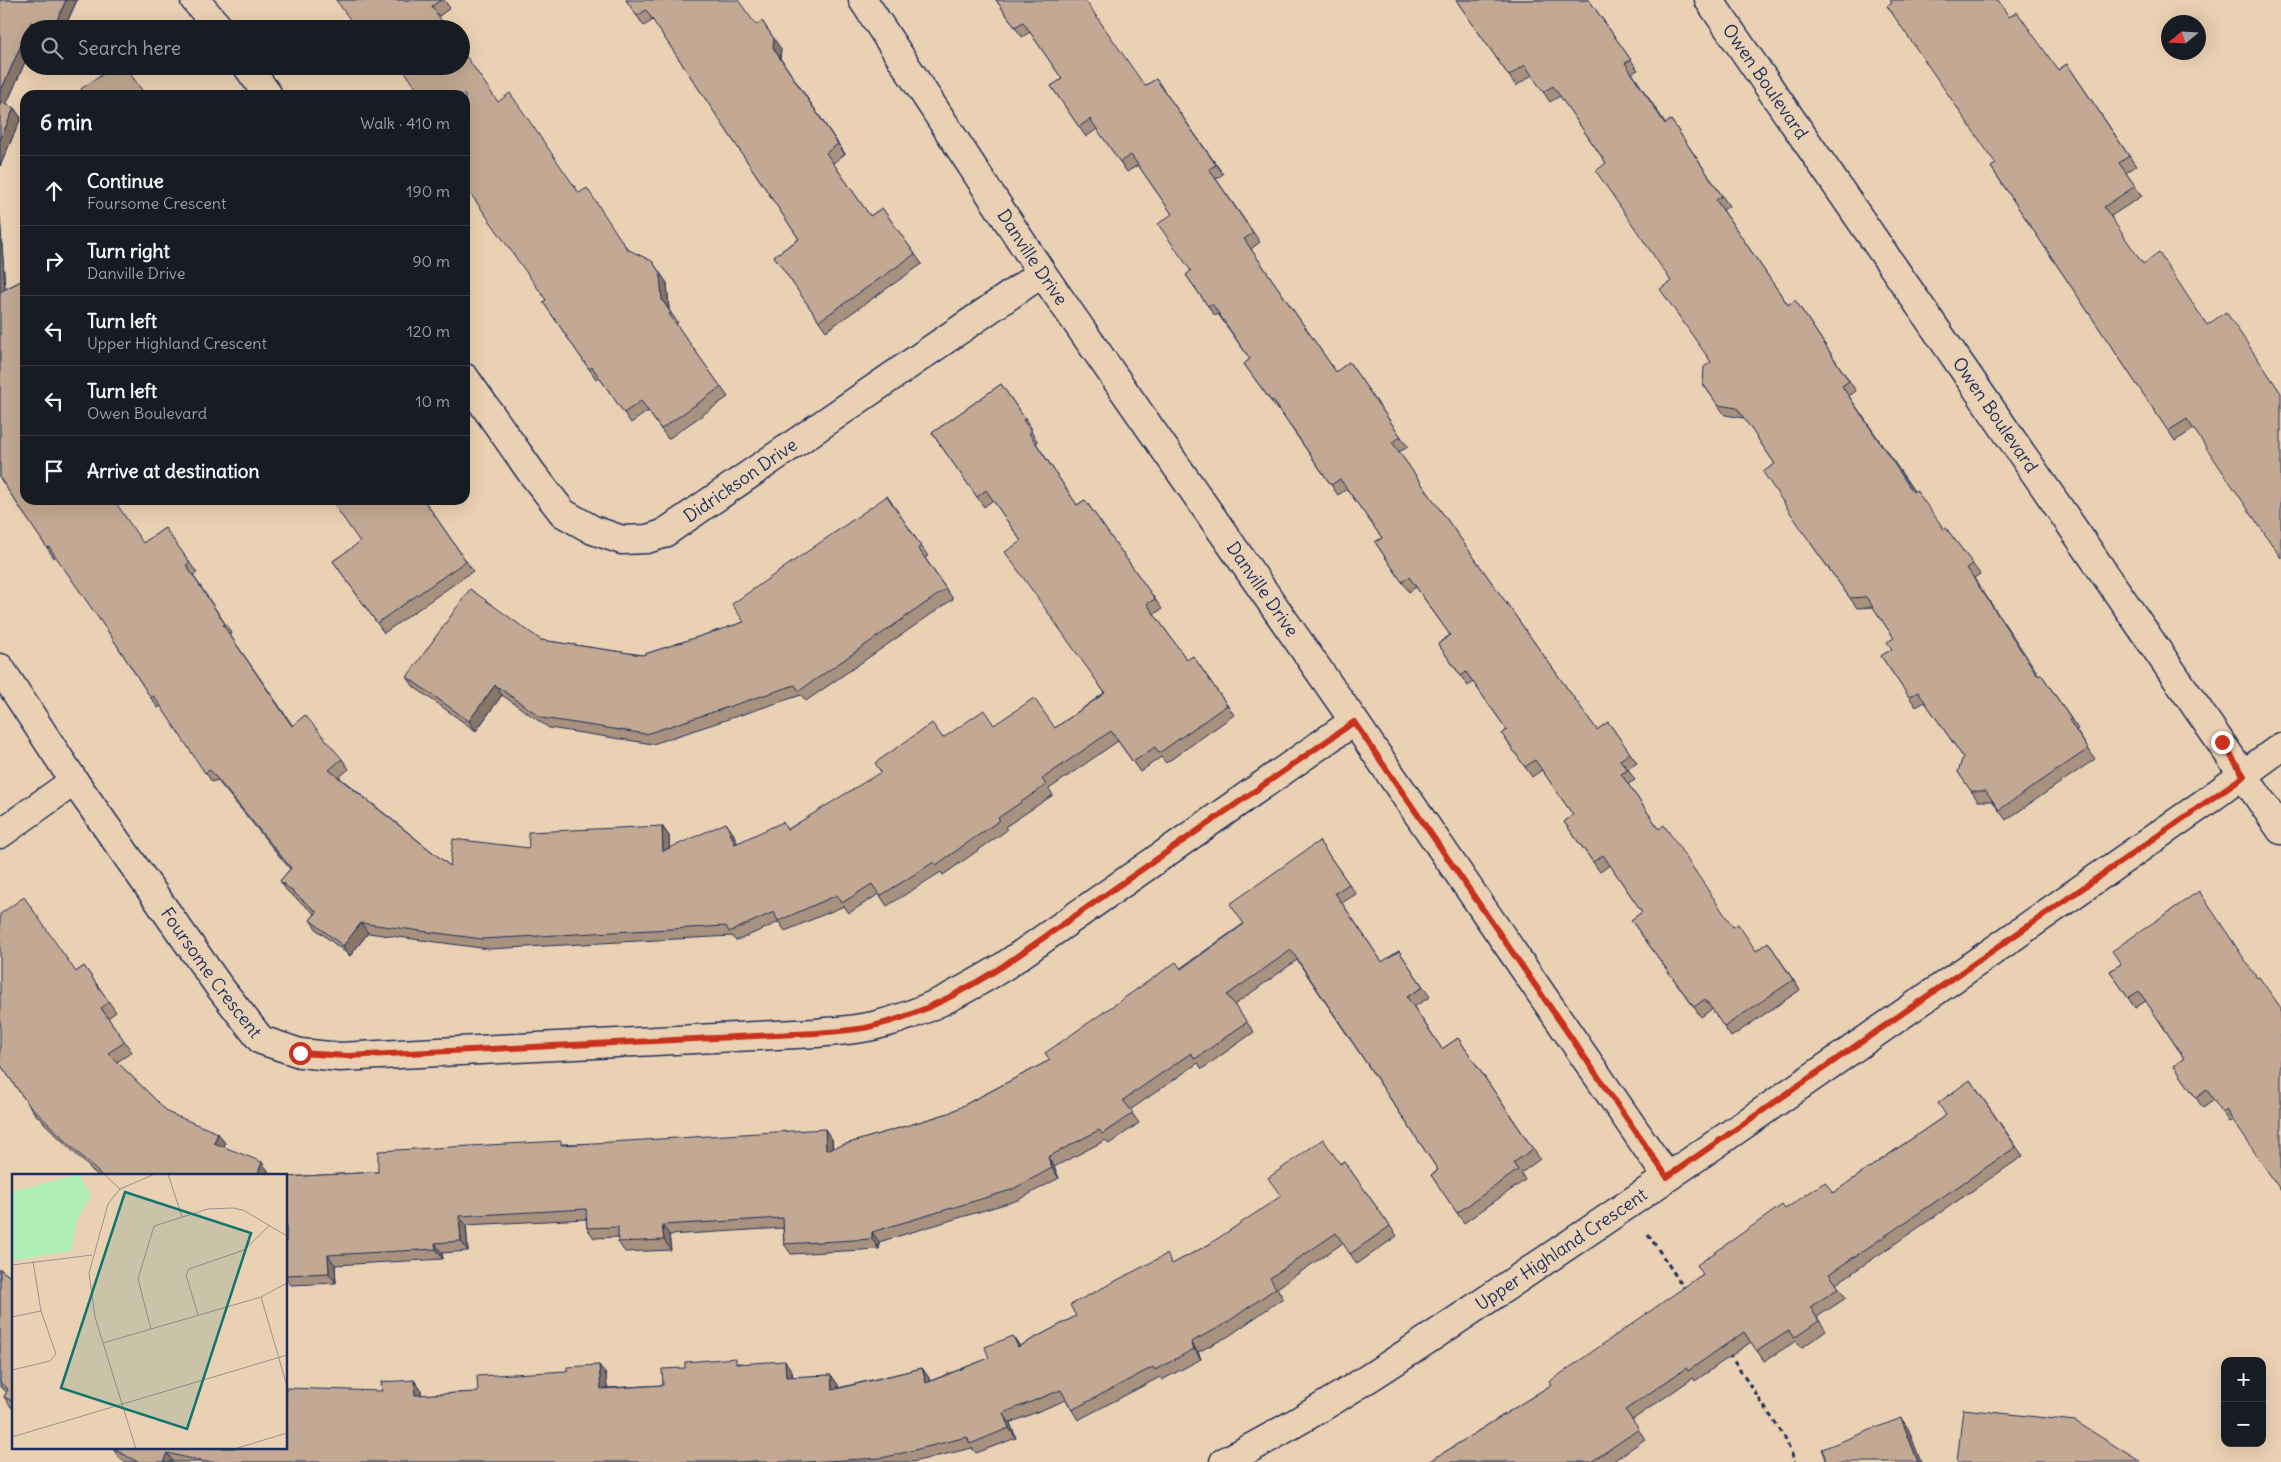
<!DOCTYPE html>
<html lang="en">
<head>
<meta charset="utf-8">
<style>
	body { margin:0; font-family:Delius,sans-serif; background:#242831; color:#f1f3f6 }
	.controls { position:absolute; right:15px; bottom:15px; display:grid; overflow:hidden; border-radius:10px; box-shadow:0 5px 20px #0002 }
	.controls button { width:45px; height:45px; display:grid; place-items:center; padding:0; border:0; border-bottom:1px solid #363941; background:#171b24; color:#f1f3f6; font:25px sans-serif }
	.compass { position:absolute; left:2161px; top:15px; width:45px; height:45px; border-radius:50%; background:#171b24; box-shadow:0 5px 20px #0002; rotate:252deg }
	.stop { position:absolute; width:15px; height:15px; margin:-11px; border:4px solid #c8321e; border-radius:50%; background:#fff }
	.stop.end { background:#c8321e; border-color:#fff; box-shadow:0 1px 5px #0008 }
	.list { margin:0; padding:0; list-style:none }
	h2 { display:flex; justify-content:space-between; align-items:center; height:65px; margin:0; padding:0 20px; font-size:21px }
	h2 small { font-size:16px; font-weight:400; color:#9ea1a6 }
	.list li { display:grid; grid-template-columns:32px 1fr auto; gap:15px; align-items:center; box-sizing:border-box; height:70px; padding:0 20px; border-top:1px solid #363941 }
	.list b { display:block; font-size:19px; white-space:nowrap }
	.list p { margin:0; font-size:16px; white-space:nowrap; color:#9ea1a6 }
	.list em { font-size:16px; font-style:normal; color:#9ea1a6 }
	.icon { flex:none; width:28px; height:28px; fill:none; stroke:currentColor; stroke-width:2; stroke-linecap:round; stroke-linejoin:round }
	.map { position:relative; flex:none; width:2281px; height:1462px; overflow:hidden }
	.search { position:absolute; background:#171b24; box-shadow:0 5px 20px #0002; left:20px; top:20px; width:450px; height:55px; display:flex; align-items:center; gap:12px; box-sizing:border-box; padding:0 18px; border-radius:28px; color:#9ea1a6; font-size:19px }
	.panel { position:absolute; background:#171b24; box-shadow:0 5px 20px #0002; left:20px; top:90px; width:450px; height:415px; border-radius:15px }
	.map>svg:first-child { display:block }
</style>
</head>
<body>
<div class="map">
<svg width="2281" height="1462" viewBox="0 0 2281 1462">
	<rect width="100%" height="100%" fill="#ebd1b3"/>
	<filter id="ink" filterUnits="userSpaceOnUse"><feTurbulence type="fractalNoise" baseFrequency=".02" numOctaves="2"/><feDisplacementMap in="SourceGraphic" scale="10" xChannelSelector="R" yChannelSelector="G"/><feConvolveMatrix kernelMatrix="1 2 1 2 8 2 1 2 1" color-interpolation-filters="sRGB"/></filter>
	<g filter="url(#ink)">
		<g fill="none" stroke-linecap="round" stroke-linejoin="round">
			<defs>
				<g id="minor">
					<path d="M195 0 220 29"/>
					<path id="s1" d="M863 0 1042 273 1354 721 1667 1177"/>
					<path id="s2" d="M1709 0 2281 830"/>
					<path d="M247 66 268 95"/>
					<path id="s3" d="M465 378 531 472 563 513 593 530 622 540 647 539 663 534 1042 273"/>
					<path id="s4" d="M0 668 74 781 218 985 261 1040 300 1053 340 1057 816 1033C836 1031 858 1030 877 1025 923 1014 963 991 1003 967L1354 721"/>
					<path d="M0 834 74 781"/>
					<path id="s5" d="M1224 1462C1347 1399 1460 1317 1574 1241 1784 1099 1992 951 2200 806L2281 747"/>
				</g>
			</defs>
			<use href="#minor" stroke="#1b2f5e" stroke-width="31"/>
			<g stroke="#1b2f5e" stroke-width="3" stroke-dasharray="5 4" stroke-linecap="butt">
				<path d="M1648 1234 1686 1291"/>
				<path d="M1729 1354 1784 1436 1795 1462"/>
			</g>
			<use href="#minor" stroke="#ebd1b3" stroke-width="28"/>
		</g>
		<g fill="#a8917e" stroke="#1b2f5e">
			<path d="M0 0H77L64 29H29V53L6 105 14 108 21 118 0 166Z"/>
			<path d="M336 0H444L450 8 439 16Z"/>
			<path d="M626 0 756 25 781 49 780 58 845 154 833 163 870 216 882 208 922 264 826 331 774 256 799 239 653 20 644 26Z"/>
			<path d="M996 0 1145 86 1156 79 1223 174 1216 179 1260 242 1251 249 1336 372 1349 362 1408 447 1399 452 1534 642 1597 730 1608 722 1637 763 1628 769 1635 780 1628 784 1659 829 1733 927 1756 951 1768 942 1800 990 1731 1037 1712 1009 1701 1017 1631 920 1642 912 1610 865 1600 872 1564 822 1573 815 1542 770 1532 777 1502 734 1507 730 1473 682 1468 686 1438 644 1450 635 1416 587 1409 592 1375 542 1382 538 1347 489 1338 495 1279 410 1278 411 1244 364 1250 359 1218 314 1215 316 1186 275 1191 271 1172 214 1138 165 1127 172 1097 129 1086 137 1051 86 1062 79 1030 32 1022 37Z"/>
			<path d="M1456 0H1589L1638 70 1632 73 1666 124 1671 120 1729 206 1723 210 1788 305 1795 300 1856 391 1849 396 1914 491 1944 529 1946 528 1980 574 1974 578 2039 675 2041 674 2078 729 2076 730 2095 759 2006 820 1992 801H1978L1958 772 1963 757 1925 702 1916 707 1881 656 1892 649 1894 638 1873 607 1857 608 1812 545 1775 464 1744 418 1725 415 1703 384 1711 362 1671 281 1606 163 1560 96 1550 102 1532 75 1516 86Z"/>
			<path d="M2010 17 2058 70 2067 64 2136 166 2126 173 2142 196 2111 216 2194 429 2175 441 1991 167 1996 164Z"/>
			<path d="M465 95 498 102 579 193 628 249 667 283 669 310 678 323 676 324 728 397 668 439 648 411 631 423 599 377 596 379 543 302 546 300Z"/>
			<path d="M0 217 5 289 23 280 25 283V500L143 543 165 528 197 573 193 575 232 634 230 635 293 726 342 759 349 769 339 777 450 866 529 848 662 826 669 836V849L733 833 737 843 788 829 943 738 994 725 1055 728 1104 693 1021 541 993 500 984 507 932 433 1001 384 1032 429 1030 430 1038 442 1036 443 1077 505 1085 500 1162 609 1154 614 1187 660 1193 656 1234 715 1166 763 1161 757 1140 772 1118 741 1049 789 1053 795 1005 827 1007 830 943 875 941 872 887 906 879 894 849 913 844 906 785 931 779 922 736 941 732 936 489 949 368 933 350 956 317 930 310 920 315 914 287 891 280 881 290 869 217 780 212 782 161 706 158 708 151 698 111 636 56 556 54 558 0 478Z"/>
			<path d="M887 496 928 556 925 558 953 599 806 701 801 695 653 744 549 728 502 695 476 731 414 687 407 677 541 640 642 655 744 622Z"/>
			<path d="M424 500 473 571 384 633 333 561Z"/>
			<path d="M1319 841 1356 894 1342 903 1382 962 1399 951 1430 997 1414 1007 1442 1049 1458 1038 1540 1159 1521 1173 1525 1180 1464 1223 1431 1175 1438 1170 1297 960 1234 1005 1254 1032 1202 1069 1198 1063 1130 1110 1139 1123 1109 1144 1106 1140 1054 1167 1059 1178 1018 1200 879 1242V1249L791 1254 784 1244 783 1228 669 1235 671 1250 625 1252 618 1242V1237L594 1238 587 1228 586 1219 466 1225 468 1251 442 1253 443 1259 335 1265 336 1283 291 1285 286 1279V1177L378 1172 563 1144 832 1139 833 1148 949 1113 1050 1060 1243 924Z"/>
			<path d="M2121 964 2233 1120 2229 1122 2214 1100 2203 1108 2174 1066 2184 1058 2146 1001 2135 1008 2110 971Z"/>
			<path d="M84 966 116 1012 108 1018 132 1052 117 1062 169 1113 225 1143 224 1147 269 1172 268 1176H98L35 1114 0 1064 76 972Z"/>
			<path d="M1970 1080 2023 1156 1836 1284 1846 1298 1817 1317 1826 1331 1801 1348 1796 1341 1764 1361 1751 1342 1695 1381 1693 1378 1632 1420 1645 1439 1612 1462H1429L1551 1385 1703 1274 1785 1209 1833 1193 1946 1115Z"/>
			<path d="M1344 1161 1397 1236 1357 1264 1343 1243 1277 1288 1283 1298 1229 1336 1198 1352 1201 1359 1162 1380 1160 1377 1078 1420 1066 1400 1010 1423 1016 1438 976 1453 972 1448 913 1462H125L120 1459 113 1449 382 1391 414 1380 421 1390V1395L478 1392 567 1371 599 1365 606 1375 607 1388 663 1385 685 1368 740 1363 792 1371 793 1377 831 1375 838 1385V1388L922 1368 929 1378 930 1381 1020 1346 1208 1245Z"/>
			<path d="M0 1269 14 1280V1409L11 1407 4 1397 7 1392 0 1387Z"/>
		</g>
		<g fill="#887667" stroke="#1b2f5e">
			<path d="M66 0H77L64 29H53Z"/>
			<path d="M762 21 781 49 780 58 845 154 773 48Z"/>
			<path d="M31 22 35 29H29V53L4 110 0 105V93Z"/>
			<path d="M14 108 21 118 0 166V140Z"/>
			<path d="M0 217 6 302 0 293Z"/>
			<path d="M652 261 667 283 669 310 662 300Z"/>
			<path d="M495 685 502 695 476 731 469 721Z"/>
			<path d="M726 823 733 833 742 854 735 844Z"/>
			<path d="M662 826 669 836 670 861 663 851Z"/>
			<path d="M361 923 368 933 350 956 343 946Z"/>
			<path d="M825 1129 832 1139 833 1160 826 1150Z"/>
			<path d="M218 1133 225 1143 221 1153 214 1143Z"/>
			<path d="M1048 1157 1054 1167 1059 1178 1052 1168Z"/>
			<path d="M262 1162 269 1172 268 1176H257Z"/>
			<path d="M459 1216 466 1225 468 1251 461 1241Z"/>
			<path d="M662 1225 669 1235 671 1250 664 1240Z"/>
			<path d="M872 1232 879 1242V1249L872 1239Z"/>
			<path d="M435 1243 442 1253 443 1259 436 1249Z"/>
			<path d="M328 1255 335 1265 336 1283 329 1273Z"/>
			<path d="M1013 1336 1020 1346 1018 1347Z"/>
			<path d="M1191 1342 1198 1352 1201 1359 1194 1349Z"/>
			<path d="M785 1361 792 1371 793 1387 786 1377Z"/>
			<path d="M599 1365 606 1375 608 1399 601 1389Z"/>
			<path d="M922 1368 929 1378 933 1393 926 1383Z"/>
			<path d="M831 1375 838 1385 839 1400 832 1390Z"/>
			<path d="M414 1380 421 1390 422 1405 415 1395Z"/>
			<path d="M1003 1413 1010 1423 1016 1438 1009 1428Z"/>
			<path d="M1901 1418 1908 1428 1921 1462H1918Z"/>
			<path d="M167 1453 173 1462H163Z"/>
		</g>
		<g fill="#c3a993" stroke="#1b2f5e">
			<path d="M0 0H66L53 29H45L31 22 0 93Z"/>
			<path d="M336 0H441L432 6 447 29H357Z"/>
			<path d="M626 0H738L756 25 762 21 774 39 773 48 838 144 826 153 870 216 882 208 915 254 819 321 774 256 799 239 646 10 637 16Z"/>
			<path d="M996 0H1085L1145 86 1156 79 1216 165 1209 169 1253 233 1244 239 1336 372 1349 362 1401 437 1392 442 1534 642 1597 730 1608 722 1630 753 1620 760 1628 770 1621 774 1659 829 1664 825 1733 927 1738 924 1756 951 1768 942 1793 980 1724 1027 1705 999 1694 1007 1631 920 1642 912 1603 855 1593 862 1564 822 1573 815 1535 760 1525 767 1502 734 1507 730 1466 672 1461 676 1438 644 1450 635 1409 577 1402 582 1375 542 1382 538 1340 479 1331 485 1273 400 1271 401 1244 364 1250 359 1212 304 1208 306 1186 275 1191 271 1158 224 1172 214 1131 155 1120 162 1090 119 1079 127 1051 86 1062 79 1023 22 1015 27Z"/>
			<path d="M1456 0H1589L1631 60 1625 63 1665 124 1671 120 1722 196 1716 200 1788 305 1795 300 1849 381 1842 386 1913 492 1916 490 1944 529 1946 528 1973 564 1967 568 2038 676 2041 674 2071 719 2069 720 2088 749 1999 810 1986 791H1971L1958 772 1963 757 1918 692 1909 697 1881 656 1892 649 1887 642 1894 638 1866 597 1850 598 1812 545 1763 472 1775 464 1737 408 1718 405 1703 384 1704 367 1711 362 1660 289 1671 281 1596 171 1606 163 1553 86 1543 92 1525 65 1509 76Z"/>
			<path d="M1890 0H1998L2009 17 2017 12 2058 70 2067 64 2129 156 2119 163 2135 186 2104 207 2143 264 2159 253 2207 325 2226 312 2281 393V558L2187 419 2168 431 1991 167 1996 164 1887 6 1892 3Z"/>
			<path d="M461 49 498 102 510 93 579 193 587 188 627 249 652 261 660 273 662 300 671 313 669 314 721 387 661 429 641 401 624 413 592 367 589 369 543 302 546 300 465 186V95H421L401 66H461Z"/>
			<path d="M115 66H125L145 95H85L81 89Z"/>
			<path d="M0 102 14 108 0 140Z"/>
			<path d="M23 280 25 284V340L23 341 25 345V500H114L143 543 165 528 190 563 186 565 225 624 223 625 292 726 305 715 342 759 329 770 450 866 453 839 529 848 528 832 662 826 663 851 726 823 735 844 783 822 787 830 824 807 881 772 875 763 932 723 943 738 984 710 994 725 1034 698 1055 728 1105 693 1005 552 1021 541 986 490 977 497 932 433 1001 384 1025 419 1023 420 1032 432 1029 433 1077 505 1085 500 1155 599 1147 604 1187 660 1193 656 1227 705 1159 753 1155 747 1133 762 1111 731 1042 779 1046 785 998 818 1000 820 936 865 934 862 880 896 872 884 842 903 837 895 778 921 774 912 729 932 726 926 482 939 361 923 343 946 310 920 317 912 280 881 291 868 210 770 205 773 154 696 151 698 111 636 49 547 47 548 0 478V292Z"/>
			<path d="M887 496 921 546 918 548 946 589 799 691 795 685 646 734 542 718 495 685 469 721 407 677 470 589 541 640 642 655 744 622 732 604Z"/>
			<path d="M331 500H424L466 561 377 623 333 561 360 542Z"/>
			<path d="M1319 841 1349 884 1335 893 1382 962 1399 951 1423 987 1407 997 1442 1049 1458 1038 1533 1149 1513 1163 1518 1170 1457 1213 1431 1175 1438 1170 1291 950 1227 995 1247 1022 1195 1059 1191 1053 1123 1100 1133 1113 1102 1134 1099 1130 1048 1157 1052 1168 1011 1190 872 1232V1239L784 1244 783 1218 662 1225 664 1240 618 1242V1227L587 1228 586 1209 459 1216 461 1241 435 1243 436 1249 328 1255 329 1273 286 1275V1177L378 1172V1151L561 1141V1145L825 1129 826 1150 949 1113 1050 1060 1045 1053 1176 962 1181 969 1244 924 1230 904Z"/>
			<path d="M2199 891 2257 978 2259 977 2281 1008V1191L2226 1110 2222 1113 2207 1090 2196 1098 2174 1066 2184 1058 2139 991 2128 998 2110 971 2121 964 2112 951Z"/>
			<path d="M24 897 76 972 84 966 109 1002 101 1008 125 1042 108 1053 169 1113 218 1133 214 1143 262 1162 257 1176H102L28 1104 0 1064V1026L1 1025 0 1024V914Z"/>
			<path d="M1970 1080 2016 1147 1829 1274 1839 1288 1810 1307 1819 1321 1794 1338 1789 1331 1757 1351 1744 1332 1688 1371 1686 1368 1625 1410 1639 1429 1591 1462H1429L1551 1385 1549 1382 1703 1274 1697 1265 1782 1205 1785 1209 1825 1182 1833 1193 1946 1115 1938 1103Z"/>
			<path d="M1323 1139 1340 1164 1344 1161 1390 1226 1350 1254 1336 1233 1270 1278 1276 1288 1222 1326 1191 1342 1194 1349 1155 1370 1153 1367 1072 1410 1061 1390 1003 1413 1009 1428 970 1444 967 1437 882 1458 806 1462H757V1461L737 1462H205L167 1453 163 1462H138L113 1449V1448H286V1388L382 1391 381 1382 414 1380 415 1395 478 1392 477 1376 567 1371V1367L599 1365 601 1389 663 1385 662 1369 685 1368V1362L736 1358V1364L785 1361 786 1377 831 1375 832 1390 922 1368 926 1383 989 1358 985 1347 1013 1336 1018 1347 1076 1316 1070 1305 1167 1254 1172 1264 1208 1245 1281 1196 1268 1178Z"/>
			<path d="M0 1269 14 1280V1402L4 1397 8 1389 0 1383Z"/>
			<path d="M1963 1409 2075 1421 2141 1462H1957Z"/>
			<path d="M1901 1418 1918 1462H1827L1822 1449Z"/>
		</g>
	</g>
	<g fill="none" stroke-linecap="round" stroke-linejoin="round" filter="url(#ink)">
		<path stroke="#c8321e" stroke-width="6" d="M300 1053 347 1056 816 1033C836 1031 858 1031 877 1025 923 1014 963 991 1003 966L1354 722 1667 1177 2244 776 2222 742"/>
	</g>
	<g text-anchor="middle" stroke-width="4.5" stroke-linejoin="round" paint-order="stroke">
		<g font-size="18" fill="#1b2f5e" stroke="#ebd1b3">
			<text dy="6" stroke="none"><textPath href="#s2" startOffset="99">Owen Boulevard</textPath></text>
			<text dy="6" stroke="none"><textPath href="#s1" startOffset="308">Danville Drive</textPath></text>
			<text dy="6" stroke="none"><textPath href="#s2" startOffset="504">Owen Boulevard</textPath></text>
			<text dy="6" stroke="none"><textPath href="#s3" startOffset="368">Didrickson Drive</textPath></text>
			<text dy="6" stroke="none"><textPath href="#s1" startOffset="712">Danville Drive</textPath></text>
			<text dy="6" stroke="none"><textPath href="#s4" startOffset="371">Foursome Crescent</textPath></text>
			<text dy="6" stroke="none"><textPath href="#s5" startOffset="399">Upper Highland Crescent</textPath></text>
		</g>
	</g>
	<g transform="translate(12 1174)">
		<rect width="275" height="275" fill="#ebd1b3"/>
		<path d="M67 0 79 21 65 47 59 77 0 87V18Z" fill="#afeeb5"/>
		<path fill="none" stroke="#989091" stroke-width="1" d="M92 0 108 15M156 0 170 43M0 91 80 81M249 123 275 212M186 141 174 101 177 95 232 76 257 52M0 143 29 137M139 155 126 105 142 52 196 35 221 34 231 36 275 62M91 169 249 123 275 109M0 196 38 187 44 180 29 137 21 87M0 263 275 181M124 275 83 143 77 99 96 30 108 15 143 0M222 275 275 259"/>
		<path fill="#0f766e" fill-opacity="0.15" stroke="#0f766e" stroke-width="2.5" d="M113 18 239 59 175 255 49 214Z"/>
		<rect width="275" height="275" fill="none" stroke="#1b2f5e" stroke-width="2.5"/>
	</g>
</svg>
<div class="controls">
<button>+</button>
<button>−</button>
</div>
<svg class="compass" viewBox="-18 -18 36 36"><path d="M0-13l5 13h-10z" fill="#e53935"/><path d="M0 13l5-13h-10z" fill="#9ea1a6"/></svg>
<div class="stop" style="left:300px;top:1053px"></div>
<div class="stop end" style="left:2222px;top:742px"></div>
<div class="search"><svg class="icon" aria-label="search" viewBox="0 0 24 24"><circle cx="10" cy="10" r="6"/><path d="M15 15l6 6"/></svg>Search here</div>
<section class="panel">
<h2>6 min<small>Walk · 410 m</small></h2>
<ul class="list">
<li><svg class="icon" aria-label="ahead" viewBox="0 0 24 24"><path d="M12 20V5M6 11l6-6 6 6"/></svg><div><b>Continue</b><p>Foursome Crescent</p></div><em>190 m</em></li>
<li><svg class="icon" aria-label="right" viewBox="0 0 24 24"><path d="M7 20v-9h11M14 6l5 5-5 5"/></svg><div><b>Turn right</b><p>Danville Drive</p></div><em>90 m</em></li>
<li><svg class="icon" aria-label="left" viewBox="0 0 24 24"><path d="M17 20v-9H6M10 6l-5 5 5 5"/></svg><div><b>Turn left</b><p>Upper Highland Crescent</p></div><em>120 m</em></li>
<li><svg class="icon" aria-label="left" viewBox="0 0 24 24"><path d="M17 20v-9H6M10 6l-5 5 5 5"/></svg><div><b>Turn left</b><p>Owen Boulevard</p></div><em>10 m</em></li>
<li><svg class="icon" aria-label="arrive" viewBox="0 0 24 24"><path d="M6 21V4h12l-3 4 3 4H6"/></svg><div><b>Arrive at destination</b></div></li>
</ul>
</section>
</div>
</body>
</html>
